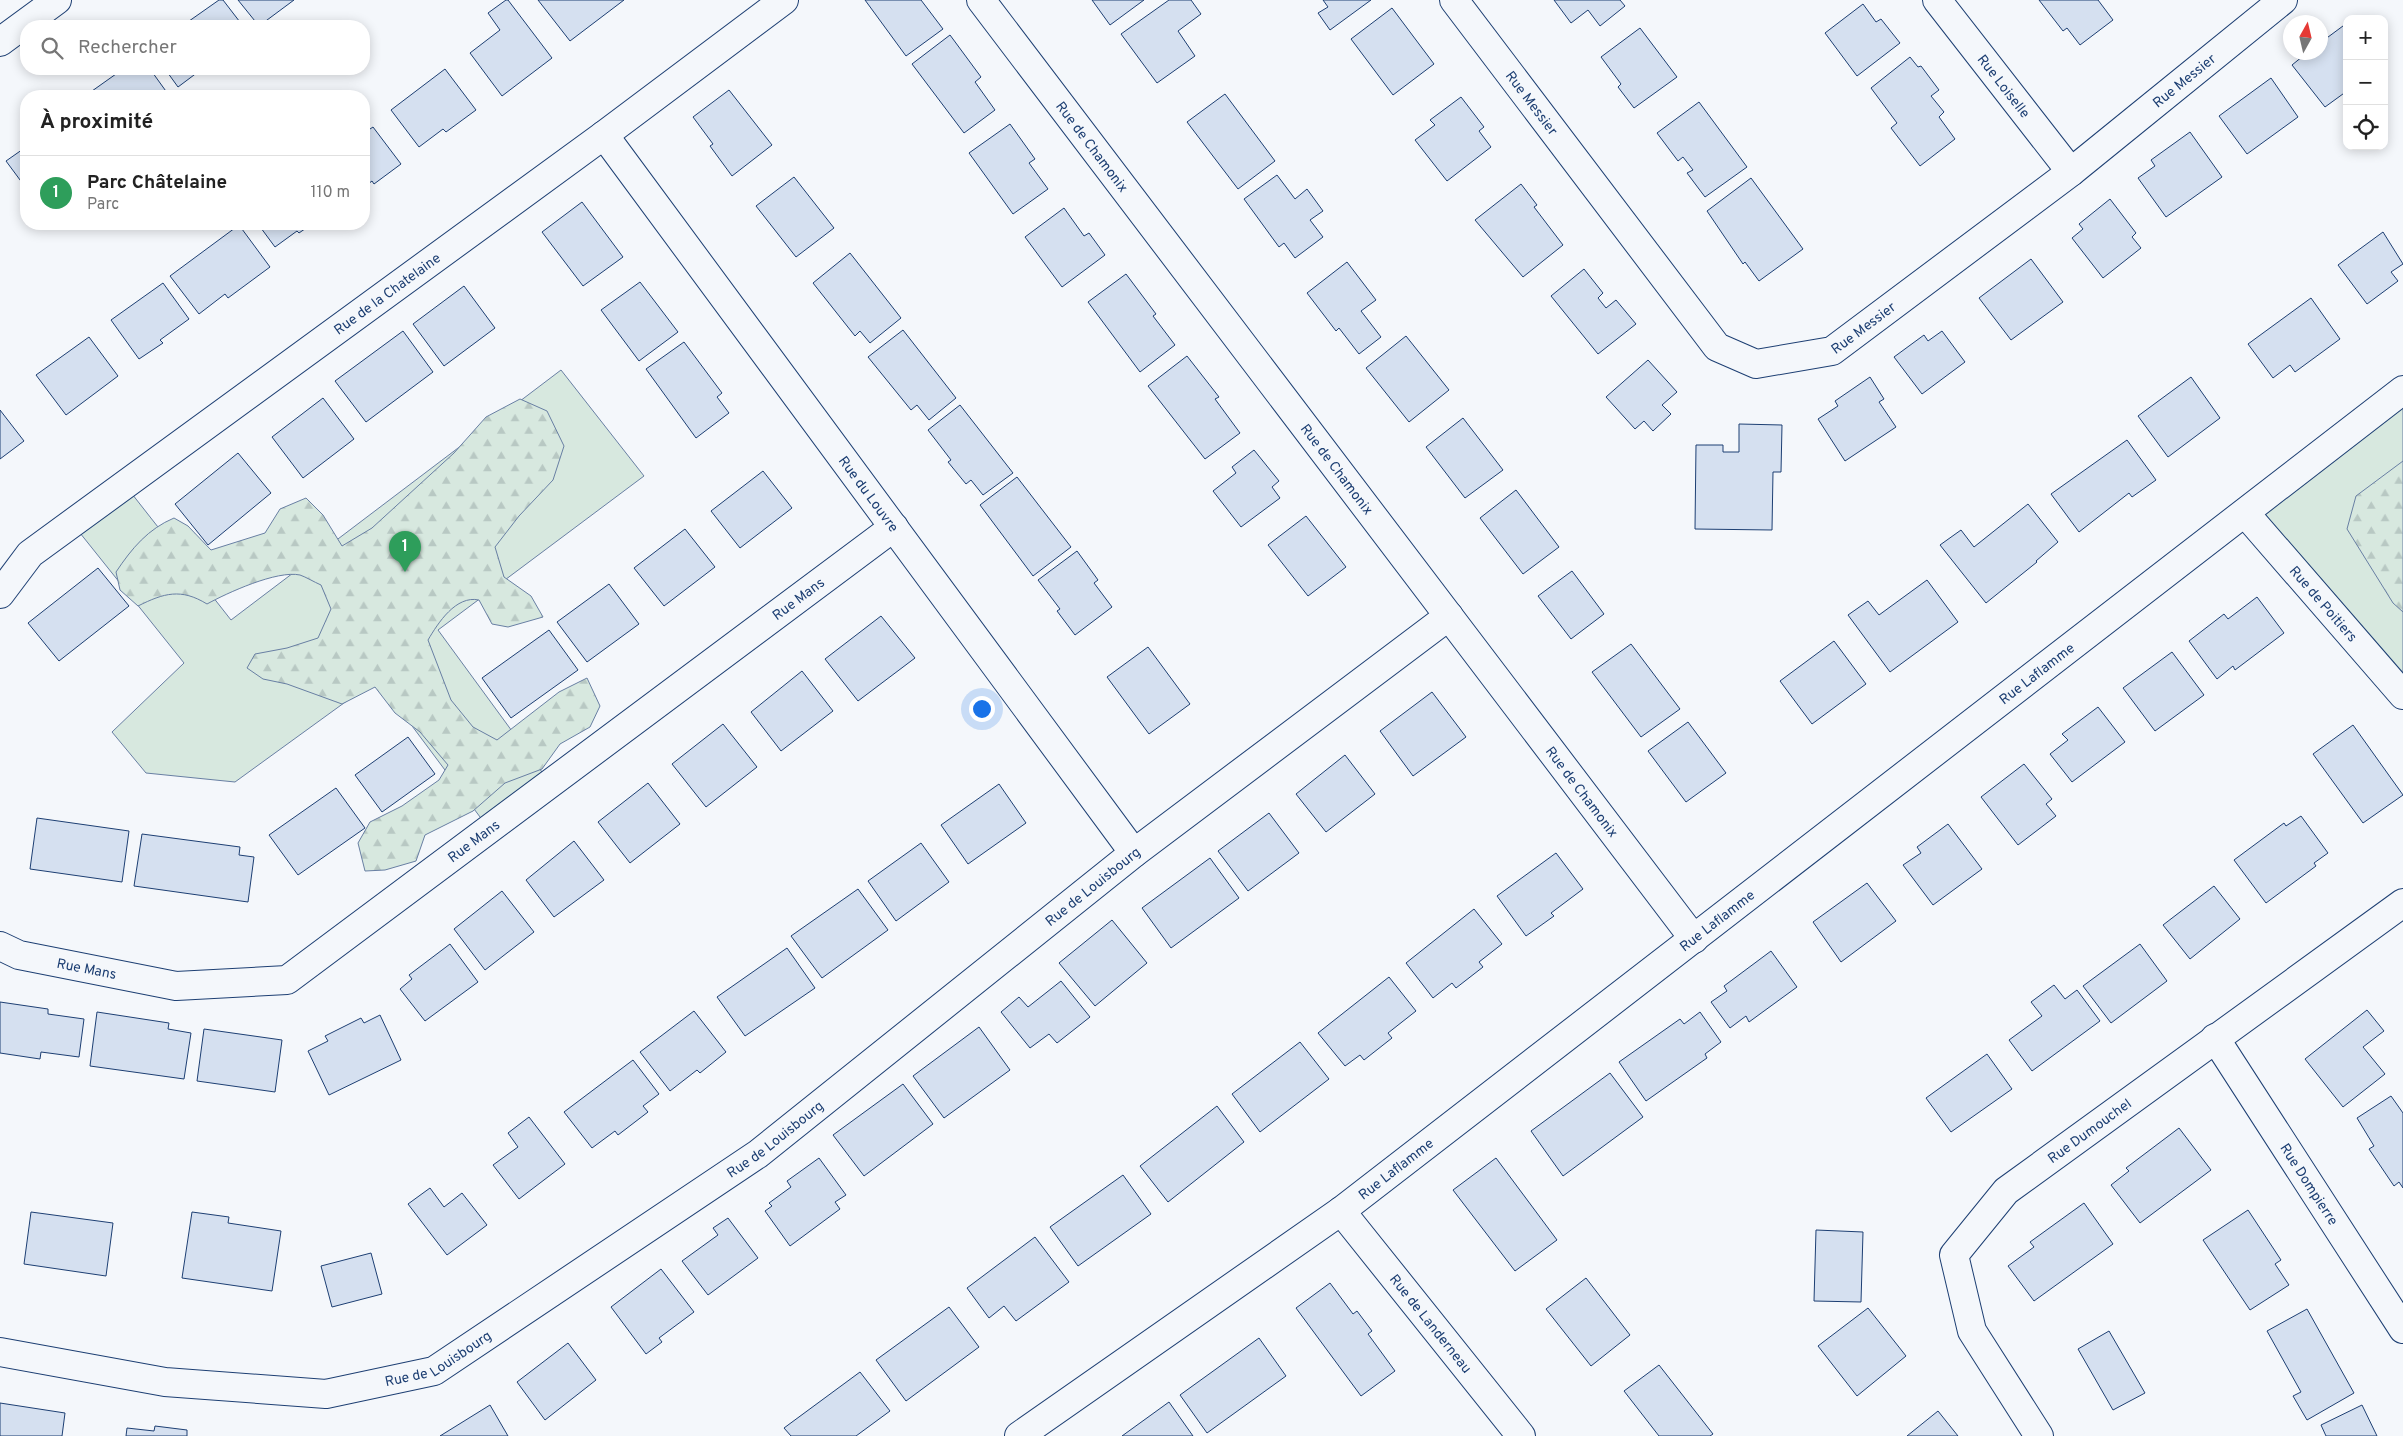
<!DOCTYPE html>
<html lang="fr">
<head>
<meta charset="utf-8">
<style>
	body { margin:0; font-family:Overpass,sans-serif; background:#f2f2f2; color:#222 }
	.controls { position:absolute; right:15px; top:15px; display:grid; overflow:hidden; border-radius:10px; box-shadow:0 2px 12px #0003 }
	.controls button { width:45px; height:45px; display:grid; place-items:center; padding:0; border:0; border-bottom:1px solid #e0e0e0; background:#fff; color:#222; font:25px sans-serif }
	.compass { position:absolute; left:2283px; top:15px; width:45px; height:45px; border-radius:50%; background:#fff; box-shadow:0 2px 12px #0003; rotate:8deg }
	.you { position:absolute; left:981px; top:708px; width:18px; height:18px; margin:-12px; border:4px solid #fff; border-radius:50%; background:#1a73e8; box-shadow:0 0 0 8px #1a73e833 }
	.badge { display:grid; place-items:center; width:32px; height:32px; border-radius:50%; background:#c62828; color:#fff; font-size:16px; font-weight:700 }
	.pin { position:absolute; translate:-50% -41px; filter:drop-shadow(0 1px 2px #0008) }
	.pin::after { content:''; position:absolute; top:26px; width:18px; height:15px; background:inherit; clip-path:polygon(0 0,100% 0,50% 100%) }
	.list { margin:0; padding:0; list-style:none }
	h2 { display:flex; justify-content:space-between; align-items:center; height:65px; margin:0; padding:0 20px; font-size:21px }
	h2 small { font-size:16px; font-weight:400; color:#767676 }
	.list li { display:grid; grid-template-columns:32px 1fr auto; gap:15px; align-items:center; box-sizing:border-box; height:75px; padding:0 20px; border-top:1px solid #e0e0e0 }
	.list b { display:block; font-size:19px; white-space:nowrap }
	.list p { margin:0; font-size:16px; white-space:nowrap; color:#767676 }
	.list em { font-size:16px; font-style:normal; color:#767676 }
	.icon { flex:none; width:28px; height:28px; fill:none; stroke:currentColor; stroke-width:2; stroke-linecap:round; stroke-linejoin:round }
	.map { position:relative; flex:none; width:2403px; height:1436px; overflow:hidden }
	.search { position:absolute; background:#fff; box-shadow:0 2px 12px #0003; left:20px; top:20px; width:350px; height:55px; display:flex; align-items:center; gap:12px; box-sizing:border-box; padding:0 18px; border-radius:20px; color:#767676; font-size:19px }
	.panel { position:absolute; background:#fff; box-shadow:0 2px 12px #0003; left:20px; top:90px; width:350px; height:140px; border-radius:20px }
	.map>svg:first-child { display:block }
</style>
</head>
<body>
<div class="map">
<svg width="2403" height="1436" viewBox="0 0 2403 1436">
	<defs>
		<pattern id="forest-firs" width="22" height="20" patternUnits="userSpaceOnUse" patternTransform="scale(1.25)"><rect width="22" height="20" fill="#d7e8df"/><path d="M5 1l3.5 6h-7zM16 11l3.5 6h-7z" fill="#b8c8c3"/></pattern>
	</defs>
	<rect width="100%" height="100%" fill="#f4f7fb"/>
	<g fill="#d7e8df" stroke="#687fa3">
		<path d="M561 370 644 476 438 630 550 783 489 829 377 679 235 782 146 773 112 732 184 663 72 523 125 485 231 620Z"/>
		<path d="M2403 390V695L2245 513Z"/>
	</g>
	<g fill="url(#forest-firs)" stroke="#687fa3">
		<path d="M520 399 547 411 564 446 553 480 519 516 495 547 504 577 531 596 543 617 508 627 492 624 479 600C456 595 438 623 428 640L451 700 473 727 497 740 559 692 587 678 600 706 590 727 560 744 542 769 505 783 473 811 425 835 416 861 385 870 365 871 358 843 370 822 402 806 439 780 448 765 420 732 395 713 375 687 342 704 287 684 263 679 247 668 255 654 287 648 318 638 331 609 321 585C314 582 306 577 300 575 277 570 227 593 207 604 181 588 164 593 138 606L120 590 116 572C132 548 148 529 174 518L188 526 211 550 265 533 280 509 306 498 323 515 342 546 372 528 454 453 486 417Z"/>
		<path d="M2403 461V612L2393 603 2347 529 2356 496Z"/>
	</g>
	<g fill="#d5e0f0" stroke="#1d3f73">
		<path d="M219 0H223L243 26H182Z"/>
		<path d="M238 0H294L259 26Z"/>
		<path d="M506 0H508L552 58 502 96 470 53 500 30 488 13Z"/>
		<path d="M538 0H624L570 41Z"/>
		<path d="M865 0H921L943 29 906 56Z"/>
		<path d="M1092 0H1144L1110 25Z"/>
		<path d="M1169 0H1191L1201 14 1178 31 1195 56 1157 83 1121 34Z"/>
		<path d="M1323 0H1371L1330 30 1318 13 1328 7Z"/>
		<path d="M1554 0H1620L1625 6 1600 26 1588 10 1571 23Z"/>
		<path d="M2039 0H2098L2113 20 2080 45 2067 28 2063 31Z"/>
		<path d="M1863 4 1876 22 1881 19 1900 43 1857 76 1825 33Z"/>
		<path d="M1392 8 1434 64 1393 95 1351 39Z"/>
		<path d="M2347 23V91L2325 107 2292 65 2308 52H2320V43Z"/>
		<path d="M1640 28 1677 77 1634 108 1618 87 1621 84 1601 57Z"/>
		<path d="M950 35 981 77 975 82 995 110 964 133 912 64Z"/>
		<path d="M1910 57 1918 67 1921 66 1939 90 1931 96 1944 112 1939 117 1955 139 1920 166 1891 128 1897 123 1871 88Z"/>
		<path d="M123 69H150L168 94 165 96H85Z"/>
		<path d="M165 69H202L178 87Z"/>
		<path d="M445 69 476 110 446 132 443 129 419 147 391 110Z"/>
		<path d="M2271 78 2298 117 2247 154 2219 116Z"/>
		<path d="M729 90 772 145 732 176 710 146 713 144 693 117Z"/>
		<path d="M1225 94 1275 161 1238 189 1187 122Z"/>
		<path d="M1461 97 1484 127 1479 131 1491 147 1447 181 1415 140 1435 125 1430 120Z"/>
		<path d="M1699 102 1747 167 1705 197 1687 173 1693 170 1683 157 1678 161 1657 133Z"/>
		<path d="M1010 124 1035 159 1029 163 1048 189 1013 214 969 153Z"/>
		<path d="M373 127 401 164 374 184 372 181 364 187V133Z"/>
		<path d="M2190 132 2222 177 2166 217 2138 178 2155 166 2151 160Z"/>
		<path d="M26 147V188L6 161Z"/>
		<path d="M1277 175 1295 199 1307 189 1323 211 1310 220 1323 237 1295 258 1284 243 1279 247 1244 199Z"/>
		<path d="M794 177 834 228 796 257 756 206Z"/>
		<path d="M1751 178 1803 249 1759 281 1745 262 1743 264 1707 211Z"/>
		<path d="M1521 184 1537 205 1534 207 1563 245 1523 277 1475 220Z"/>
		<path d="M2110 199 2136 233 2132 237 2141 248 2103 278 2072 238 2083 229 2079 224Z"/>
		<path d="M582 202 623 257 583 286 542 232Z"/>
		<path d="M1064 208 1084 236 1089 233 1105 255 1062 287 1025 237Z"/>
		<path d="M258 224H312L299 233 297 231 275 247Z"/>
		<path d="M239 225 270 267 228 298 225 294 199 314 170 276Z"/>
		<path d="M2383 232 2403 264 2391 272 2398 281 2367 304 2338 265Z"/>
		<path d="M850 253 901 318 870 343 860 331 855 336 813 283Z"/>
		<path d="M2031 259 2063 302 2011 340 1979 298Z"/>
		<path d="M1347 262 1376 300 1361 311 1381 337 1359 354 1339 328 1336 331 1307 293Z"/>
		<path d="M1584 269 1603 293 1598 298 1606 308 1616 300 1636 324 1598 354 1551 296Z"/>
		<path d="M1126 274 1156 314 1153 316 1175 345 1140 372 1088 302Z"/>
		<path d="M640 282 678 332 639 361 601 310Z"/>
		<path d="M163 283 189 319 160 340 163 343 139 359 111 320Z"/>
		<path d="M464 286 495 328 444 366 413 324Z"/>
		<path d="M2311 298 2340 339 2295 372 2290 365 2273 378 2248 344Z"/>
		<path d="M903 330 956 398 929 420 917 405 911 410 868 357Z"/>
		<path d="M403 331 433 372 366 422 335 381Z"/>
		<path d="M1942 331 1965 362 1922 394 1894 357 1924 335 1928 341Z"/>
		<path d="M1406 336 1449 390 1409 422 1366 368Z"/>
		<path d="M89 337 118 376 66 415 36 375Z"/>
		<path d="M684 342 722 393 717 397 729 413 696 438 646 369Z"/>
		<path d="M1187 356 1219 397 1215 399 1240 433 1205 459 1148 386Z"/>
		<path d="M1648 360 1677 392 1662 405 1671 414 1653 431 1644 421 1635 429 1606 397Z"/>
		<path d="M1870 377 1884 399 1879 402 1896 427 1845 461 1818 419 1838 406 1835 401Z"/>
		<path d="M2191 377 2220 418 2168 457 2138 416Z"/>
		<path d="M323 398 354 439 303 478 272 437Z"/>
		<path d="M960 405 1013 473 983 495 971 480 966 484 948 462 951 460 928 430Z"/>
		<path d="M0 410 24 441 0 459Z"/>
		<path d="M1463 418 1503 470 1465 498 1426 447Z"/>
		<path d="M1739 424 1782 425 1781 472H1773L1772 530 1695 529 1696 445H1723V452H1739Z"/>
		<path d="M2127 440 2156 480 2132 497 2129 493 2079 532 2051 494Z"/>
		<path d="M1254 450 1279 481 1272 487 1280 498 1241 527 1213 491 1236 473 1232 467Z"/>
		<path d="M238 453 271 493 208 545 175 504Z"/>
		<path d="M763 471 792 508 740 548 711 511Z"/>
		<path d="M1017 477 1071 547 1033 576 980 505Z"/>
		<path d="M1516 490 1559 547 1523 574 1480 518Z"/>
		<path d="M2028 504 2058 542 2036 561 2037 562 1986 603 1940 545 1961 530 1974 547Z"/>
		<path d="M1306 516 1346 567 1308 596 1268 545Z"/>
		<path d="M685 529 715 567 664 606 634 568Z"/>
		<path d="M1077 551 1098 580 1094 583 1112 607 1075 635 1057 611 1060 609 1038 580Z"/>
		<path d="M98 568 129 606 59 661 28 623Z"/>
		<path d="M1572 571 1604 614 1571 639 1538 596Z"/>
		<path d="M1927 580 1958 622 1890 672 1848 615 1868 601 1879 615Z"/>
		<path d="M609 584 639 624 587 662 557 622Z"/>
		<path d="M2257 597 2284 633 2235 670 2233 666 2217 679 2189 641 2224 614 2228 619Z"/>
		<path d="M881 616 915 658 858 701 825 659Z"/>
		<path d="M549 630 578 670 511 718 482 678Z"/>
		<path d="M1834 641 1866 684 1812 724 1780 681Z"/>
		<path d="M1631 644 1680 709 1641 737 1592 672Z"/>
		<path d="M1148 647 1190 704 1149 734 1107 677Z"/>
		<path d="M2172 652 2204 695 2155 731 2123 688Z"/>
		<path d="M802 671 833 711 781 751 751 712Z"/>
		<path d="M1432 692 1466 737 1413 776 1380 731Z"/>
		<path d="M2098 707 2125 742 2072 782 2050 754 2068 740 2062 734Z"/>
		<path d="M1688 722 1726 773 1686 802 1648 751Z"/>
		<path d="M723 724 757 767 706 807 672 764Z"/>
		<path d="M2353 725 2403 795 2363 823 2313 754Z"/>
		<path d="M408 737 435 774 382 812 355 775Z"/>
		<path d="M1345 755 1375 794 1326 832 1296 794Z"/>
		<path d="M2024 764 2052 799 2046 804 2056 816 2018 845 1981 797Z"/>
		<path d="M648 783 680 824 630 863 598 822Z"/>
		<path d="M999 784 1026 823 968 864 941 825Z"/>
		<path d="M336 788 365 828 298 875 269 835Z"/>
		<path d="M1269 813 1299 853 1248 891 1218 851Z"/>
		<path d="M2301 816 2328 853 2314 863 2316 866 2266 903 2234 860 2284 823 2286 826Z"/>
		<path d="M37 818 129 831 122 882 30 869Z"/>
		<path d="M1948 824 1982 869 1933 905 1903 865 1921 853 1917 847Z"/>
		<path d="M142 834 240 847 239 855 254 857 248 902 134 886Z"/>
		<path d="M574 841 604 880 554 917 526 880Z"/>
		<path d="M921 843 949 882 896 921 868 881Z"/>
		<path d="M1556 853 1583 889 1551 913 1554 916 1526 936 1497 896Z"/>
		<path d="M1210 858 1239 898 1171 948 1142 908Z"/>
		<path d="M1867 883 1896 921 1841 962 1813 922Z"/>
		<path d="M2214 886 2240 919 2190 959 2163 925Z"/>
		<path d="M858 889 888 930 822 978 791 936Z"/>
		<path d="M502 891 534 932 485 970 454 929Z"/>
		<path d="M1474 909 1502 944 1479 962 1483 967 1456 988 1452 983 1433 998 1406 963Z"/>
		<path d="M1112 920 1147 963 1095 1006 1059 963Z"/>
		<path d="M450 944 478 982 425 1021 400 989 412 979 409 975Z"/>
		<path d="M2140 944 2167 981 2111 1023 2083 986Z"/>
		<path d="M787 948 815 988 745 1036 717 997Z"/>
		<path d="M1771 951 1797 987 1749 1022 1746 1016 1730 1028 1711 1002 1727 991 1724 986Z"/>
		<path d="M1389 977 1416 1011 1388 1033 1392 1038 1364 1060 1360 1055 1345 1066 1318 1033Z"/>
		<path d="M1061 981 1090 1017 1057 1043 1049 1034 1030 1048 1001 1012 1019 997 1028 1007Z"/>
		<path d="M2054 985 2065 999 2077 990 2100 1021 2032 1071 2009 1040 2042 1016 2031 1002Z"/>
		<path d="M0 1002 48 1009V1014L84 1019 79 1057 41 1052 40 1059 0 1053Z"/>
		<path d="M2367 1010 2384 1031 2363 1047 2385 1074 2343 1107 2305 1059Z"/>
		<path d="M694 1011 726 1052 700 1073 697 1070 670 1091 640 1052Z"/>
		<path d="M97 1012 169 1023 168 1029 191 1033 184 1079 90 1066Z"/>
		<path d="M1700 1012 1721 1042 1705 1054 1707 1058 1646 1101 1619 1062 1680 1019 1684 1024Z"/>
		<path d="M380 1015 401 1060 329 1095 308 1051 328 1041 325 1036 361 1018 364 1023Z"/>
		<path d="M979 1027 1010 1070 944 1118 913 1076Z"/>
		<path d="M204 1029 282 1040 275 1092 197 1081Z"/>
		<path d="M1300 1042 1329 1079 1260 1132 1232 1094Z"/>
		<path d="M1987 1054 2012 1089 1951 1132 1926 1098Z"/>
		<path d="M633 1060 659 1094 643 1106 648 1112 618 1135 615 1131 592 1148 564 1112Z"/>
		<path d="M1610 1073 1643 1117 1563 1176 1531 1131Z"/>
		<path d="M903 1084 933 1124 864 1176 833 1135Z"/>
		<path d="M2391 1096 2403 1113V1188L2399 1182 2394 1186 2369 1149 2374 1146 2357 1118Z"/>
		<path d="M1217 1106 1244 1142 1168 1202 1140 1166Z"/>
		<path d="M529 1117 565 1164 519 1199 493 1165 518 1147 508 1133Z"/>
		<path d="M2179 1128 2211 1170 2140 1223 2111 1185 2129 1171 2126 1168Z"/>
		<path d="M819 1158 846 1195 835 1202 840 1209 790 1246 765 1211 772 1206 769 1203 791 1187 787 1181Z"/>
		<path d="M1496 1158 1557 1240 1515 1271 1453 1190Z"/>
		<path d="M1123 1175 1151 1214 1078 1266 1050 1227Z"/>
		<path d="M430 1188 444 1207 462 1193 487 1225 447 1255 408 1204Z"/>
		<path d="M2084 1203 2113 1244 2034 1301 2008 1266 2034 1247 2030 1242Z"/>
		<path d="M2248 1210 2281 1260 2275 1264 2289 1285 2250 1310 2203 1240Z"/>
		<path d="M31 1212 113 1223 106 1276 24 1264Z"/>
		<path d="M192 1212 229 1217 228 1223 281 1231 272 1291 182 1278Z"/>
		<path d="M728 1218 758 1258 708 1295 682 1261 718 1235 713 1228Z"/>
		<path d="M1816 1230 1863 1232 1861 1302 1814 1301Z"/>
		<path d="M1035 1237 1069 1282 1016 1321 1004 1306 989 1318 967 1288Z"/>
		<path d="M371 1253 382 1294 332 1307 321 1266Z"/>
		<path d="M661 1269 694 1312 659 1338 662 1342 646 1354 611 1307Z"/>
		<path d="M1586 1278 1630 1335 1591 1366 1546 1309Z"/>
		<path d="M1330 1283 1353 1314 1357 1311 1372 1331 1368 1334 1395 1371 1361 1396 1296 1308Z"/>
		<path d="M949 1307 979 1347 906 1401 876 1360Z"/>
		<path d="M1868 1308 1906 1356 1857 1396 1818 1346Z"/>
		<path d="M2307 1309 2354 1393 2307 1420 2293 1396 2301 1392 2267 1331Z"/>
		<path d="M2109 1331 2145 1393 2113 1410 2078 1349Z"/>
		<path d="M1259 1338 1286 1376 1207 1433 1180 1395Z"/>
		<path d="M568 1343 596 1380 545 1420 517 1382Z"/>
		<path d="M1659 1365 1713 1434 1710 1436H1659L1624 1391Z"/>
		<path d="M860 1372 890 1411 856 1436H791L784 1428Z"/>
		<path d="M1169 1402 1193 1436H1122Z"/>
		<path d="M0 1403 65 1413 62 1436H0Z"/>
		<path d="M490 1405 508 1436H440Z"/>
		<path d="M2362 1405 2377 1436H2326L2321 1425Z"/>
		<path d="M1938 1411 1958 1436H1907Z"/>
		<path d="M155 1426 187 1430V1436H126L127 1428 154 1431Z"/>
	</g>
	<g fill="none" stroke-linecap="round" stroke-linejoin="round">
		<defs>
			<g id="minor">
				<path id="s1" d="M981 0 1694 939"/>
				<path id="s2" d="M1454 0 1717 347 1756 364 1832 351 2071 172 2283 0"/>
				<path id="s3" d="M1937 0 2071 172"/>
				<path d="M0 42 57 0"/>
				<path id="s4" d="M604 135 1134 853"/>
				<path id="s5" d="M2245 513 2403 695"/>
				<path id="s6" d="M0 594 30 554 604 135 784 0"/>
				<path id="s7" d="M0 946 19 955 176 986 287 980 894 527"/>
				<path id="s8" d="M2215 1038 2403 1329"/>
				<path id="s9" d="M1341 1211 1521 1436"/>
				<path id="s10" d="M0 1352 165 1382 326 1394 434 1371 758 1154 1134 853 1449 616"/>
				<path id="s11" d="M1019 1436 1341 1211 2403 390"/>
				<path id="s12" d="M2039 1436 1972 1331 1954 1255 2006 1191 2403 903"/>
			</g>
		</defs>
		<use href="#minor" stroke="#1d3f73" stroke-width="30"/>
		<use href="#minor" stroke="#f4f7fb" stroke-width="28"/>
	</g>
	<g text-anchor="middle" stroke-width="4" stroke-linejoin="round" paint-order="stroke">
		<g font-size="14" fill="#1d3f73" stroke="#f4f7fb">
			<text dy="5" stroke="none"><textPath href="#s2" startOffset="999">Rue Messier</textPath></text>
			<text dy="5" stroke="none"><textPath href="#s3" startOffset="109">Rue Loiselle</textPath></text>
			<text dy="5" stroke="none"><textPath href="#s2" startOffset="129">Rue Messier</textPath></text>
			<text dy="5" stroke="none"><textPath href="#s1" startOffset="184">Rue de Chamonix</textPath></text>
			<text dy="5" stroke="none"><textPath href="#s6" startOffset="492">Rue de la Chatelaine</textPath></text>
			<text dy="5" stroke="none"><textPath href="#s2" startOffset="594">Rue Messier</textPath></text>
			<text dy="5" stroke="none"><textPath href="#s1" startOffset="589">Rue de Chamonix</textPath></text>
			<text dy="5" stroke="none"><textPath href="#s4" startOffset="446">Rue du Louvre</textPath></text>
			<text dy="5" stroke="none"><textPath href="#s7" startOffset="930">Rue Mans</textPath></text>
			<text dy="5" stroke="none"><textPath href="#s5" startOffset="120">Rue de Poitiers</textPath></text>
			<text dy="5" stroke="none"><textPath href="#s11" startOffset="1272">Rue Laflamme</textPath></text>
			<text dy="5" stroke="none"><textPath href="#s1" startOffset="994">Rue de Chamonix</textPath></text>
			<text dy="5" stroke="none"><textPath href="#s7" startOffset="525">Rue Mans</textPath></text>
			<text dy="5" stroke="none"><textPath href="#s10" startOffset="1258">Rue de Louisbourg</textPath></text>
			<text dy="5" stroke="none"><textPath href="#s11" startOffset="868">Rue Laflamme</textPath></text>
			<text dy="5" stroke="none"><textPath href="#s7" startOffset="90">Rue Mans</textPath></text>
			<text dy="5" stroke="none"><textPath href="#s12" startOffset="388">Rue Dumouchel</textPath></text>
			<text dy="5" stroke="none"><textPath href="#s10" startOffset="852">Rue de Louisbourg</textPath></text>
			<text dy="5" stroke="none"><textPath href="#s11" startOffset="462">Rue Laflamme</textPath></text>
			<text dy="5" stroke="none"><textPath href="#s8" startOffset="174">Rue Dompierre</textPath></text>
			<text dy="5" stroke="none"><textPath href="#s9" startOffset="144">Rue de Landerneau</textPath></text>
			<text dy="5" stroke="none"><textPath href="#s10" startOffset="448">Rue de Louisbourg</textPath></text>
		</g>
	</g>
</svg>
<div class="controls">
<button>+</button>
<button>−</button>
<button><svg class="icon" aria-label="locate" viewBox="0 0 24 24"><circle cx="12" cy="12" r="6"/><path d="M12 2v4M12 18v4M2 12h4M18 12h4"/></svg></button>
</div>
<svg class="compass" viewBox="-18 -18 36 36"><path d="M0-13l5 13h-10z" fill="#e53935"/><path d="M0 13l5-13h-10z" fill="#767676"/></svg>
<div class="you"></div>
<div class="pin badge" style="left:405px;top:572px;background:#2e9e5b">1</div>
<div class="search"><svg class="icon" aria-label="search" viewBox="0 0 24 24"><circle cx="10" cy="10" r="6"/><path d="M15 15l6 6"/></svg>Rechercher</div>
<section class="panel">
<h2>À proximité<small></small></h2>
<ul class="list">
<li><span class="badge" style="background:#2e9e5b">1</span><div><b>Parc Châtelaine</b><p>Parc</p></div><em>110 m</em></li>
</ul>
</section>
</div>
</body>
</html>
